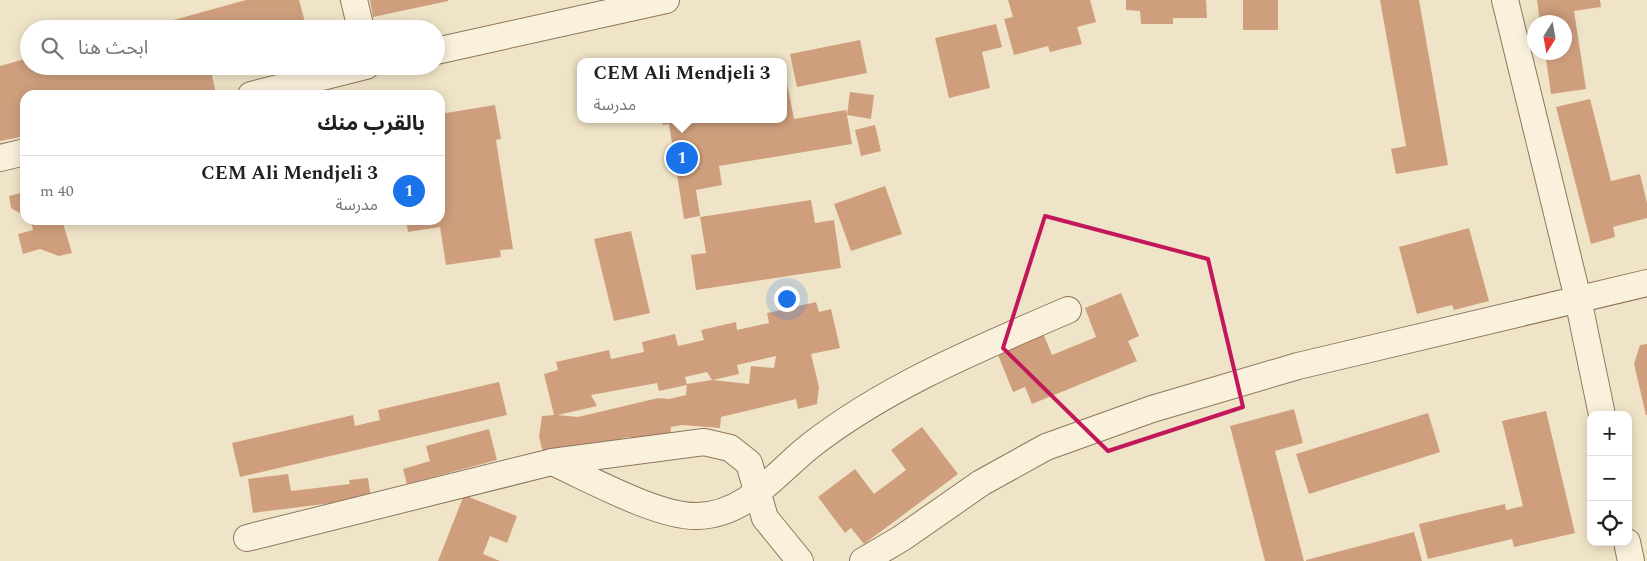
<!DOCTYPE html>
<html lang="ar">
<head>
<meta charset="utf-8">
<style>
	body { margin:0; font-family:Spectral,"Noto Sans Arabic",serif; background:#f6f6f6; color:#202124; direction:rtl }
	.controls { position:absolute; right:15px; bottom:15px; display:grid; overflow:hidden; border-radius:10px; box-shadow:0 2px 12px #0003 }
	.controls button { width:45px; height:45px; display:grid; place-items:center; padding:0; border:0; border-bottom:1px solid #e0e0e0; background:#fff; color:#202124; font:25px sans-serif }
	.compass { position:absolute; left:1527px; top:15px; width:45px; height:45px; border-radius:50%; background:#fff; box-shadow:0 2px 12px #0003; rotate:191deg }
	.you { position:absolute; left:786px; top:298px; width:18px; height:18px; margin:-12px; border:4px solid #fff; border-radius:50%; background:#1a73e8; box-shadow:0 0 0 8px #1a73e833 }
	.badge { display:grid; place-items:center; width:32px; height:32px; border-radius:50%; background:#1a73e8; color:#fff; font-size:16px; font-weight:700 }
	.pin { position:absolute; translate:-50% -50%; border:2px solid #fff; box-shadow:0 1px 5px #0006 }
	.popup { position:absolute; left:577px; top:58px; width:210px; height:65px; box-sizing:border-box; display:grid; place-content:center; border-radius:10px; background:#fff; filter:drop-shadow(0 1px 4px #0005); font-size:16px; white-space:nowrap; color:#757577 }
	.popup b { font-size:19px; color:#202124 }
	.popup::after { content:''; position:absolute; left:50%; top:100%; margin-left:-10px; border:10px solid transparent; border-top-color:#fff }
	.list { margin:0; padding:0; list-style:none }
	h2 { display:flex; justify-content:space-between; align-items:center; height:65px; margin:0; padding:0 20px; font-size:21px }
	h2 small { font-size:16px; font-weight:400; color:#757577 }
	.list li { display:grid; grid-template-columns:32px 1fr auto; gap:15px; align-items:center; box-sizing:border-box; height:70px; padding:0 20px; border-top:1px solid #e0e0e0 }
	.list b { display:block; font-size:19px; white-space:nowrap }
	.list p { margin:0; font-size:16px; white-space:nowrap; color:#757577 }
	.list em { font-size:16px; font-style:normal; color:#757577 }
	.icon { flex:none; width:28px; height:28px; fill:none; stroke:currentColor; stroke-width:2; stroke-linecap:round; stroke-linejoin:round }
	.map { position:relative; flex:none; width:1647px; height:561px; overflow:hidden; direction:ltr }
	.search { position:absolute; background:#fff; box-shadow:0 2px 12px #0003; left:20px; top:20px; width:425px; height:55px; display:flex; align-items:center; gap:12px; box-sizing:border-box; padding:0 18px; border-radius:28px; color:#757577; font-size:19px }
	.panel { position:absolute; background:#fff; box-shadow:0 2px 12px #0003; left:20px; top:90px; width:425px; height:135px; border-radius:15px; direction:rtl }
	.map>svg:first-child { display:block }
</style>
</head>
<body>
<div class="map">
<svg width="1647" height="561" viewBox="0 0 1647 561">
	<rect width="100%" height="100%" fill="#f0e4c8"/>
	<g fill="#cf9f7d" fill-rule="evenodd">
		<path d="M246 0H299L305 22 289 27V29H141Z"/>
		<path d="M370 0H448V1L373 17Z"/>
		<path d="M1008 0H1090L1096 22 1077 27 1082 44 1050 52 1048 46 1014 55 1004 19 1013 17Z"/>
		<path d="M1126 0H1206L1207 18H1173V24H1141L1140 11 1126 10Z"/>
		<rect x="1243" y="0" width="35" height="30"/>
		<path d="M1380 0H1419L1448 165 1396 174 1391 149 1406 146Z"/>
		<path d="M1537 0H1600L1601 7 1574 11 1586 89 1551 94 1545 52H1564V22H1540Z"/>
		<path d="M996 24 1002 47 982 52 990 88 949 98 935 38Z"/>
		<path d="M860 40 867 73 797 87 790 54Z"/>
		<path d="M29 58V66H210L216 94 25 95V136L0 141V66Z"/>
		<path d="M783 63 794 119 846 110 847 115 850 92 874 95 871 119 847 115 852 144 719 166 722 185 696 190 700 216 684 219 669 124 663 125 662 119H783Z"/>
		<path d="M1590 99 1611 181 1640 174 1647 203V218L1613 227 1615 237 1591 244 1556 107Z"/>
		<path d="M495 105 501 139 496 140 513 249 500 250 501 257 446 265 440 227 408 232 406 220H440V114Z"/>
		<path d="M875 125 881 151 861 156 855 130Z"/>
		<path d="M885 186 902 234 851 251 834 204Z"/>
		<path d="M25 192V216L11 208 9 196Z"/>
		<path d="M811 200 815 223 834 220 841 268 696 290 691 255 706 253 700 217Z"/>
		<path d="M31 220H62L72 253 59 256 40 249 23 254 18 234 33 230Z"/>
		<path d="M1469 228 1489 301 1454 310 1452 305 1417 314 1399 247Z"/>
		<path d="M631 231 650 313 614 321 594 239Z"/>
		<path d="M1121 293 1139 336 1128 341 1137 361 1032 404 1025 387 1013 392 994 345 1040 326 1052 355 1096 337 1085 308Z"/>
		<path d="M816 302 819 312 831 309 840 348 811 354 819 387 817 404 798 409 796 399 721 417 720 428 682 425 671 427 670 442 628 437 544 457 539 437 542 416 554 415 544 374 558 370 556 362 609 350 611 359 644 352 642 342 675 334 678 346 704 340 701 330 736 322 737 330 769 323 767 313ZM776 356 774 368 751 366 749 384 713 380 739 374 737 365ZM707 372 712 380 687 384 686 395 669 399 658 398 578 417 558 415 597 406 591 395 657 383 659 391 687 385 685 377Z"/>
		<path d="M1647 344V415H1646L1634 364 1640 345Z"/>
		<path d="M499 382 507 415 240 477 232 443 353 415 355 426 380 420 378 410Z"/>
		<path d="M1294 409 1303 443 1275 451 1304 561H1265L1230 426Z"/>
		<path d="M1546 411 1575 533 1514 547 1512 539 1428 559 1419 524 1505 504 1506 510 1523 506 1502 421Z"/>
		<path d="M1428 413 1440 452 1309 494 1296 454Z"/>
		<path d="M922 427 958 474 864 544 851 528 845 533 818 497 855 469 874 494 906 470 891 450Z"/>
		<path d="M489 429 497 460 407 484 403 469 430 461 426 446Z"/>
		<path d="M288 474 291 491 350 484 349 480 368 478 371 498 253 513 248 479Z"/>
		<path d="M464 495 517 516 507 543 490 536 483 554 500 561H438Z"/>
		<path d="M1414 532 1422 561H1306V560Z"/>
	</g>
	<g fill="none" stroke-linecap="round" stroke-linejoin="round">
		<defs>
			<g id="minor">
				<path d="M354 0 361 29"/>
				<path d="M1505 0 1578 299 1602 415"/>
				<path d="M436 51 666 0"/>
				<path d="M251 95 366 66"/>
				<path d="M0 158 25 152"/>
				<path d="M552 462C590 479 658 517 697 516 746 515 775 474 810 446 887 386 978 349 1068 310"/>
				<path d="M247 538 552 462 704 442 730 448 749 463 765 518 800 561"/>
				<path d="M1627 542 1631 561"/>
				<path d="M863 561 902 538 981 483 1046 447 1152 409 1298 366 1647 283"/>
			</g>
		</defs>
		<use href="#minor" stroke="#8d765c" stroke-width="28"/>
		<use href="#minor" stroke="#faf1dc" stroke-width="26"/>
	</g>
	<path fill="none" stroke="#c2185b" stroke-width="4" stroke-linejoin="round" d="M1045 216 1208 259 1243 407 1108 451 1003 348Z"/>
</svg>
<div class="controls">
<button>+</button>
<button>−</button>
<button><svg class="icon" aria-label="locate" viewBox="0 0 24 24"><circle cx="12" cy="12" r="6"/><path d="M12 2v4M12 18v4M2 12h4M18 12h4"/></svg></button>
</div>
<svg class="compass" viewBox="-18 -18 36 36"><path d="M0-13l5 13h-10z" fill="#e53935"/><path d="M0 13l5-13h-10z" fill="#757577"/></svg>
<div class="you"></div>
<div class="pin badge" style="left:682px;top:158px">1</div>
<div class="popup"><b>CEM Ali Mendjeli 3</b>مدرسة</div>
<div class="search"><svg class="icon" aria-label="search" viewBox="0 0 24 24"><circle cx="10" cy="10" r="6"/><path d="M15 15l6 6"/></svg>ابحث هنا</div>
<section class="panel">
<h2>بالقرب منك<small></small></h2>
<ul class="list">
<li><span class="badge">1</span><div><b>CEM Ali Mendjeli 3</b><p>مدرسة</p></div><em>40 m</em></li>
</ul>
</section>
</div>
</body>
</html>
